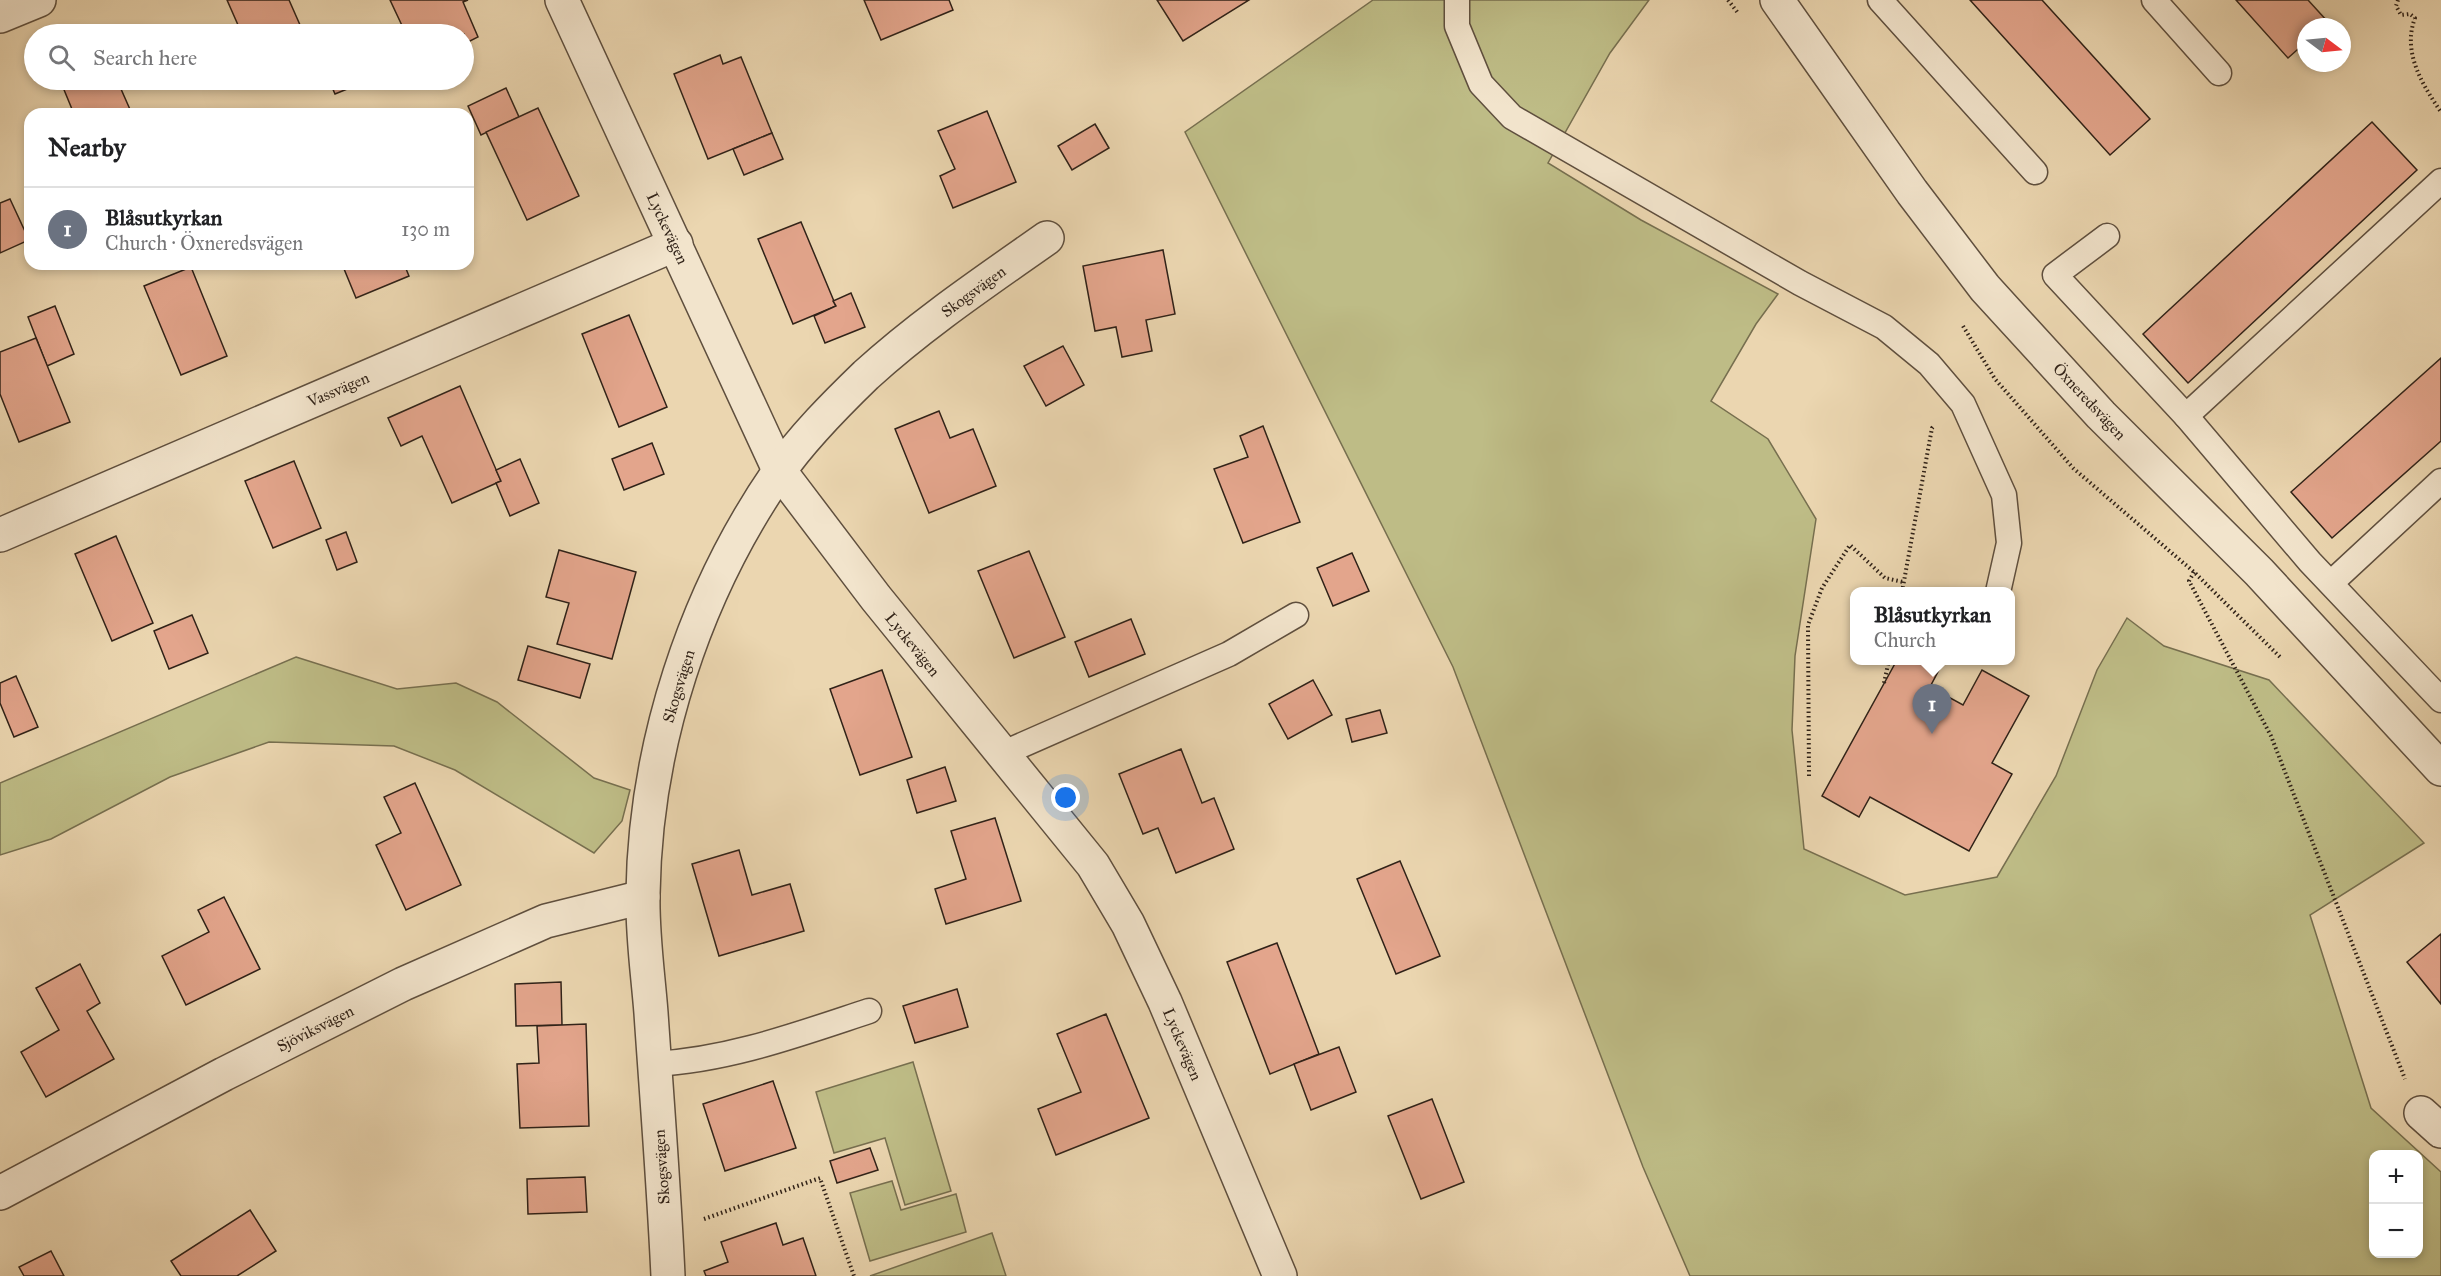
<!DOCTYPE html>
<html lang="en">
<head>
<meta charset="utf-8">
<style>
	body { margin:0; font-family:"IM FELL Great Primer",serif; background:#f6f6f6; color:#202124 }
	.controls { position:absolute; right:18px; bottom:18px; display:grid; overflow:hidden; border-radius:12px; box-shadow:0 3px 9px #0003 }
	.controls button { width:54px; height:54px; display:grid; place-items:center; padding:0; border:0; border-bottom:2px solid #e0e0e0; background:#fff; color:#202124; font:30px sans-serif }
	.compass { position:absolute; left:2297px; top:18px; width:54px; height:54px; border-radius:50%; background:#fff; box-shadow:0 3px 9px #0003; rotate:106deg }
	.you { position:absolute; left:1066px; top:798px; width:21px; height:21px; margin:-15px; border:4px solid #fff; border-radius:50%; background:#1a73e8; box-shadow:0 0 0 9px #1a73e833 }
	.badge { display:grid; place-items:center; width:39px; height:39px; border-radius:50%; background:#8f2418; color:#fff; font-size:20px; font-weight:700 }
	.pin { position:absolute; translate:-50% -50px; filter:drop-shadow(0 2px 3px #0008) }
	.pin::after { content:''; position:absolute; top:32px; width:21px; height:18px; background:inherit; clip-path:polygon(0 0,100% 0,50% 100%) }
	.popup { position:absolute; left:1850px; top:587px; width:165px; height:78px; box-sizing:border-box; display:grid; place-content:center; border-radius:12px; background:#fff; filter:drop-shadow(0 2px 4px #0005); font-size:20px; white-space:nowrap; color:#757577 }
	.popup b { font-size:22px; color:#202124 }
	.popup::after { content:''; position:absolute; left:50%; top:100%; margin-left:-12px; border:12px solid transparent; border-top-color:#fff }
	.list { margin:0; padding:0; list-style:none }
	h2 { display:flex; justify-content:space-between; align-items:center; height:78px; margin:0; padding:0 24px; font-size:26px }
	h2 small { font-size:20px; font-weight:400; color:#757577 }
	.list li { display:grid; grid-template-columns:39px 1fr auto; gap:18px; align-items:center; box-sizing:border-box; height:84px; padding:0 24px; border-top:2px solid #e0e0e0 }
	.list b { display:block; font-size:22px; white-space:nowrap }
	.list p { margin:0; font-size:20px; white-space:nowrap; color:#757577 }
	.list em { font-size:20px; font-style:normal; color:#757577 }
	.icon { flex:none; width:33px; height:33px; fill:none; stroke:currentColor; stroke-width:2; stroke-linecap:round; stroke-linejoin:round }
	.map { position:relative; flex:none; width:2441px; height:1276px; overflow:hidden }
	.search { position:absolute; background:#fff; box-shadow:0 3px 9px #0003; left:24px; top:24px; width:450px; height:66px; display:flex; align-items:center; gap:15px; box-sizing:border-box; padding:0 21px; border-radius:33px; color:#757577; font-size:22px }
	.panel { position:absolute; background:#fff; box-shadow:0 3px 9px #0003; left:24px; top:108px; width:450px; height:162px; border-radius:18px }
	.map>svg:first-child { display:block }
</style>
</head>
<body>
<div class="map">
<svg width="2441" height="1276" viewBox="0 0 2441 1276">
	<rect width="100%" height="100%" fill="#ebd6b0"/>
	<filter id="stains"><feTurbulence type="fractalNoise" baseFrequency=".00333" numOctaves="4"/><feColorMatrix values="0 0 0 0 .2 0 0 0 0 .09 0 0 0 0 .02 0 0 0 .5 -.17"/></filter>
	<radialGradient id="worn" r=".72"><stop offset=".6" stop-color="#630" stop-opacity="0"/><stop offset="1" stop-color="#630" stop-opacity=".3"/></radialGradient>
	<g fill="#bebc86" stroke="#776f4f" stroke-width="1.5" fill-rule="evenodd">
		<path d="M1373 0H1649L1610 53 1548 163 1641 220 1778 294 1756 324 1711 401 1768 439 1816 519 1795 656 1792 730 1804 849 1905 895 1997 877 2056 776 2097 670 2127 618 2164 646 2269 680 2424 843 2310 915 2371 1108 2441 1172V1276H1690L1643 1167 1453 667 1185 132ZM2374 1154H2418V1254H2374Z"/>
		<path d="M296 657 397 689 456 683 497 702 594 778 630 790 622 821 594 853 455 770 394 746 269 742 170 777 51 839 0 855V783Z"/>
		<path d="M913 1062 951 1191 905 1205 885 1138 834 1153 816 1092Z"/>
		<path d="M892 1181 901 1210 956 1194 966 1232 870 1261 850 1193Z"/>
		<path d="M992 1233 1006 1276H870Z"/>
	</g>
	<g fill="#e3a58c" stroke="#302218" stroke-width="1.5">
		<path d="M227 0H289L304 34H242Z"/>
		<path d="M390 0H468L463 2 478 37 464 44V34H406Z"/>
		<path d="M864 0H949L953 10 881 40Z"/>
		<path d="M1157 0H1249L1183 41Z"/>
		<path d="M1970 0H2042L2150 119 2110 155Z"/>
		<path d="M2236 0H2308L2328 22 2323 27H2306V42L2288 58Z"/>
		<path d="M720 55 723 64 741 57 772 133 708 159 674 74Z"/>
		<path d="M60 80H117L132 114H74Z"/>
		<path d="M329 80H355L357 85 335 94Z"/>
		<path d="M506 88 519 117 481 135 468 106Z"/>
		<path d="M538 108 579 196 527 220 486 132Z"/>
		<path d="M987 111 1016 182 953 208 940 176 955 169 938 131Z"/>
		<path d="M2372 122 2417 170 2188 383 2143 334Z"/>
		<path d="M1095 124 1109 148 1072 170 1058 146Z"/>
		<path d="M772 133 783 159 744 175 733 149Z"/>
		<path d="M10 199 29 240 0 253V203Z"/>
		<path d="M801 222 836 306 793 324 758 239Z"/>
		<path d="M1163 250 1175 314 1146 320 1152 351 1122 357 1116 327 1095 331 1083 266Z"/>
		<path d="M342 264H404L409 276 356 298Z"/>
		<path d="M191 267 227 356 181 375 144 286Z"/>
		<path d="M851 293 865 327 825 343 814 316 836 306 833 301Z"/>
		<path d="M55 306 74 354 47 366 28 317Z"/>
		<path d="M629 315 667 407 619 427 582 334Z"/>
		<path d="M36 338 70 422 19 442 0 394V352Z"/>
		<path d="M1063 346 1084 385 1046 406 1024 366Z"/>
		<path d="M2441 358V441L2332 538 2291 492Z"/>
		<path d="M460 386 501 481 452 503 422 436 401 446 388 418Z"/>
		<path d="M939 411 950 438 973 429 996 486 929 513 895 429Z"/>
		<path d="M1263 426 1300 522 1243 543 1214 469 1248 457 1240 436Z"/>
		<path d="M652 443 664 474 624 490 612 459Z"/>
		<path d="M520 459 539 503 510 516 496 483 501 481 496 470Z"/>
		<path d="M294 461 321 528 273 548 245 481Z"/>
		<path d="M346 532 357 562 337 570 326 540Z"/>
		<path d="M116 536 153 623 112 641 75 554Z"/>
		<path d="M559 550 636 572 612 659 557 644 569 603 546 597Z"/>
		<path d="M1029 551 1065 637 1014 658 978 571Z"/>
		<path d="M1352 553 1369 591 1333 606 1317 568Z"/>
		<path d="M192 615 208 653 169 669 154 631Z"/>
		<path d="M1131 619 1145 654 1089 677 1075 642Z"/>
		<path d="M528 646 590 664 580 698 518 680Z"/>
		<path d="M1897 660H1931L1941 666 1930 687 1963 705 1982 670 2029 696 1992 763 2012 774 1969 851 1870 797 1859 817 1822 796Z"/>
		<path d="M882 670 912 757 860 775 830 689Z"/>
		<path d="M16 676 38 727 14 737 0 703V683Z"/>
		<path d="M1313 680 1332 715 1288 739 1269 704Z"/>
		<path d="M1380 710 1387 733 1352 742 1346 719Z"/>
		<path d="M1181 749 1202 803 1214 798 1234 849 1176 873 1158 828 1143 834 1119 774Z"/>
		<path d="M945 767 956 801 917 813 907 780Z"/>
		<path d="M415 783 461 885 406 910 376 845 401 833 384 797Z"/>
		<path d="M995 818 1021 901 946 924 935 889 966 879 951 831Z"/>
		<path d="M739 850 752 895 790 884 804 931 719 956 692 864Z"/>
		<path d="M1400 861 1440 956 1396 974 1357 879Z"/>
		<path d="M224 897 260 969 186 1005 162 956 209 932 198 910Z"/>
		<path d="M2441 934V1004L2407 962Z"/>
		<path d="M1277 943 1319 1054 1270 1074 1227 962Z"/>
		<path d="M80 964 100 1003 87 1011 114 1059 46 1097 21 1052 59 1030 36 988Z"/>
		<path d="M561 982 562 1025 516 1026 515 984Z"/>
		<path d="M957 989 968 1027 915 1043 903 1006Z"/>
		<path d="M1106 1014 1149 1118 1056 1155 1038 1109 1081 1092 1057 1034Z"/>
		<path d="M586 1024 589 1126 520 1128 517 1064 539 1063 537 1026Z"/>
		<path d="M1339 1047 1356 1092 1311 1110 1294 1064Z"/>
		<path d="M773 1081 796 1148 725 1171 703 1104Z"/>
		<path d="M1432 1099 1464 1182 1421 1199 1388 1116Z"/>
		<path d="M870 1148 878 1170 837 1183 830 1161Z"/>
		<path d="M585 1177 587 1212 528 1214 527 1179Z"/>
		<path d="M250 1210 276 1251 237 1276H181L171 1261Z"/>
		<path d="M776 1223 783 1245 803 1238 816 1276H706L704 1271 728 1262 721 1242Z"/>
		<path d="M51 1251 64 1276H24L19 1267Z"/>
	</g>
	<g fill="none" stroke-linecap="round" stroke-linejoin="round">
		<defs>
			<g id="service">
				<path d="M1457 0V26L1481 84 1512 117 1800 283 1884 327 1929 364 1963 404 2004 495 2009 543 1998 592"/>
				<path d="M1880 0 2035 172"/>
				<path d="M2154 0 2219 73"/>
				<path d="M2107 236 2055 275 2186 416 2310 562 2441 700"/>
				<path d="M2186 416 2441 181"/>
				<path d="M2331 583 2441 481"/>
				<path d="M1004 753 1229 654 1296 615"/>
				<path d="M654 1064C729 1060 799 1034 869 1011"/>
			</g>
			<g id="minor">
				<path d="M562 0 779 470 876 598 1093 865 1128 924 1165 1002 1280 1276"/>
				<path d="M0 16 39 0"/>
				<path d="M0 535 676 244"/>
				<path d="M2421 1113 2441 1131"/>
				<path d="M0 1193 224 1074 403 984 546 921 643 897"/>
				<path d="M668 1276C664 1188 657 1101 651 1013 648 974 642 934 643 894 645 746 694 595 778 473 802 438 836 404 866 375 922 324 986 281 1047 238"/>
			</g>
			<path id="tertiary" d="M1777 0 1912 192 1985 288 2101 415 2259 572 2441 769"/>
		</defs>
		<use href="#service" stroke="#5f4f3e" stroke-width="27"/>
		<use href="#minor" stroke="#5f4f3e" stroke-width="36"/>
		<use href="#tertiary" stroke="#5f4f3e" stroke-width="36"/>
		<g stroke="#302218" stroke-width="4" stroke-dasharray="1.5 3" stroke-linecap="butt">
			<path d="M1728 0 1738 13"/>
			<path d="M2398 0 2396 6 2401 15 2410 14 2415 18C2402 52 2422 84 2441 112"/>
			<path d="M1963 326 1995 379 2073 468 2194 572 2280 657"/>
			<path d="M2194 572 2189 581 2271 736 2405 1079"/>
			<path d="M1902 592 1932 428 1935 425"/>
			<path d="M1884 683 1889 660"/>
			<path d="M1809 776 1808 625 1822 588 1850 545 1885 578 1903 582"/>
			<path d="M704 1219 820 1178 854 1276"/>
		</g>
		<use href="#service" stroke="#f2e4cc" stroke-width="24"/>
		<use href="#minor" stroke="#f2e4cc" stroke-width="33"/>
		<use href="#tertiary" stroke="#f2e4cc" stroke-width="33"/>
	</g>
	<g text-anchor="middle" stroke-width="5" stroke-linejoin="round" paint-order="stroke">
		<g font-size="16" fill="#302218" stroke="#f2e4cc">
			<text transform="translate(668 228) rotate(65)" y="6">Lyckevägen</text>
			<text transform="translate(973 291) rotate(-36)" y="6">Skogsvägen</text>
			<text transform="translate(338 389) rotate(-23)" y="6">Vassvägen</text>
			<text transform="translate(2090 401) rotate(47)" y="6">Öxneredsvägen</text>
			<text transform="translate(913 644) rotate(51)" y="6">Lyckevägen</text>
			<text transform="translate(678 686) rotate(-73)" y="6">Skogsvägen</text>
			<text transform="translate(315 1028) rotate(-27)" y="6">Sjöviksvägen</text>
			<text transform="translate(1183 1044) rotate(67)" y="6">Lyckevägen</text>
			<text transform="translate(661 1167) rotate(-94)" y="6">Skogsvägen</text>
		</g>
	</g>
	<rect width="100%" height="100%" filter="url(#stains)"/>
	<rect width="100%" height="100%" fill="url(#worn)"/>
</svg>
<div class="controls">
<button>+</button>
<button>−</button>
</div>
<svg class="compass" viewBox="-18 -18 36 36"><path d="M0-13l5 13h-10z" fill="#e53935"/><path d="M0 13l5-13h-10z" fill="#757577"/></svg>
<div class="you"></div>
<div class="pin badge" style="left:1932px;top:734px;background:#6b7280">1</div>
<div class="popup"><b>Blåsutkyrkan</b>Church</div>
<div class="search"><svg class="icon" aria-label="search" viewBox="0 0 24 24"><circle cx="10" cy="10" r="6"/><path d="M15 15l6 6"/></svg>Search here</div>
<section class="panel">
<h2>Nearby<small></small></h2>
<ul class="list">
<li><span class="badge" style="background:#6b7280">1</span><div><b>Blåsutkyrkan</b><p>Church · Öxneredsvägen</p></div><em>130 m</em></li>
</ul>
</section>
</div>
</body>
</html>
